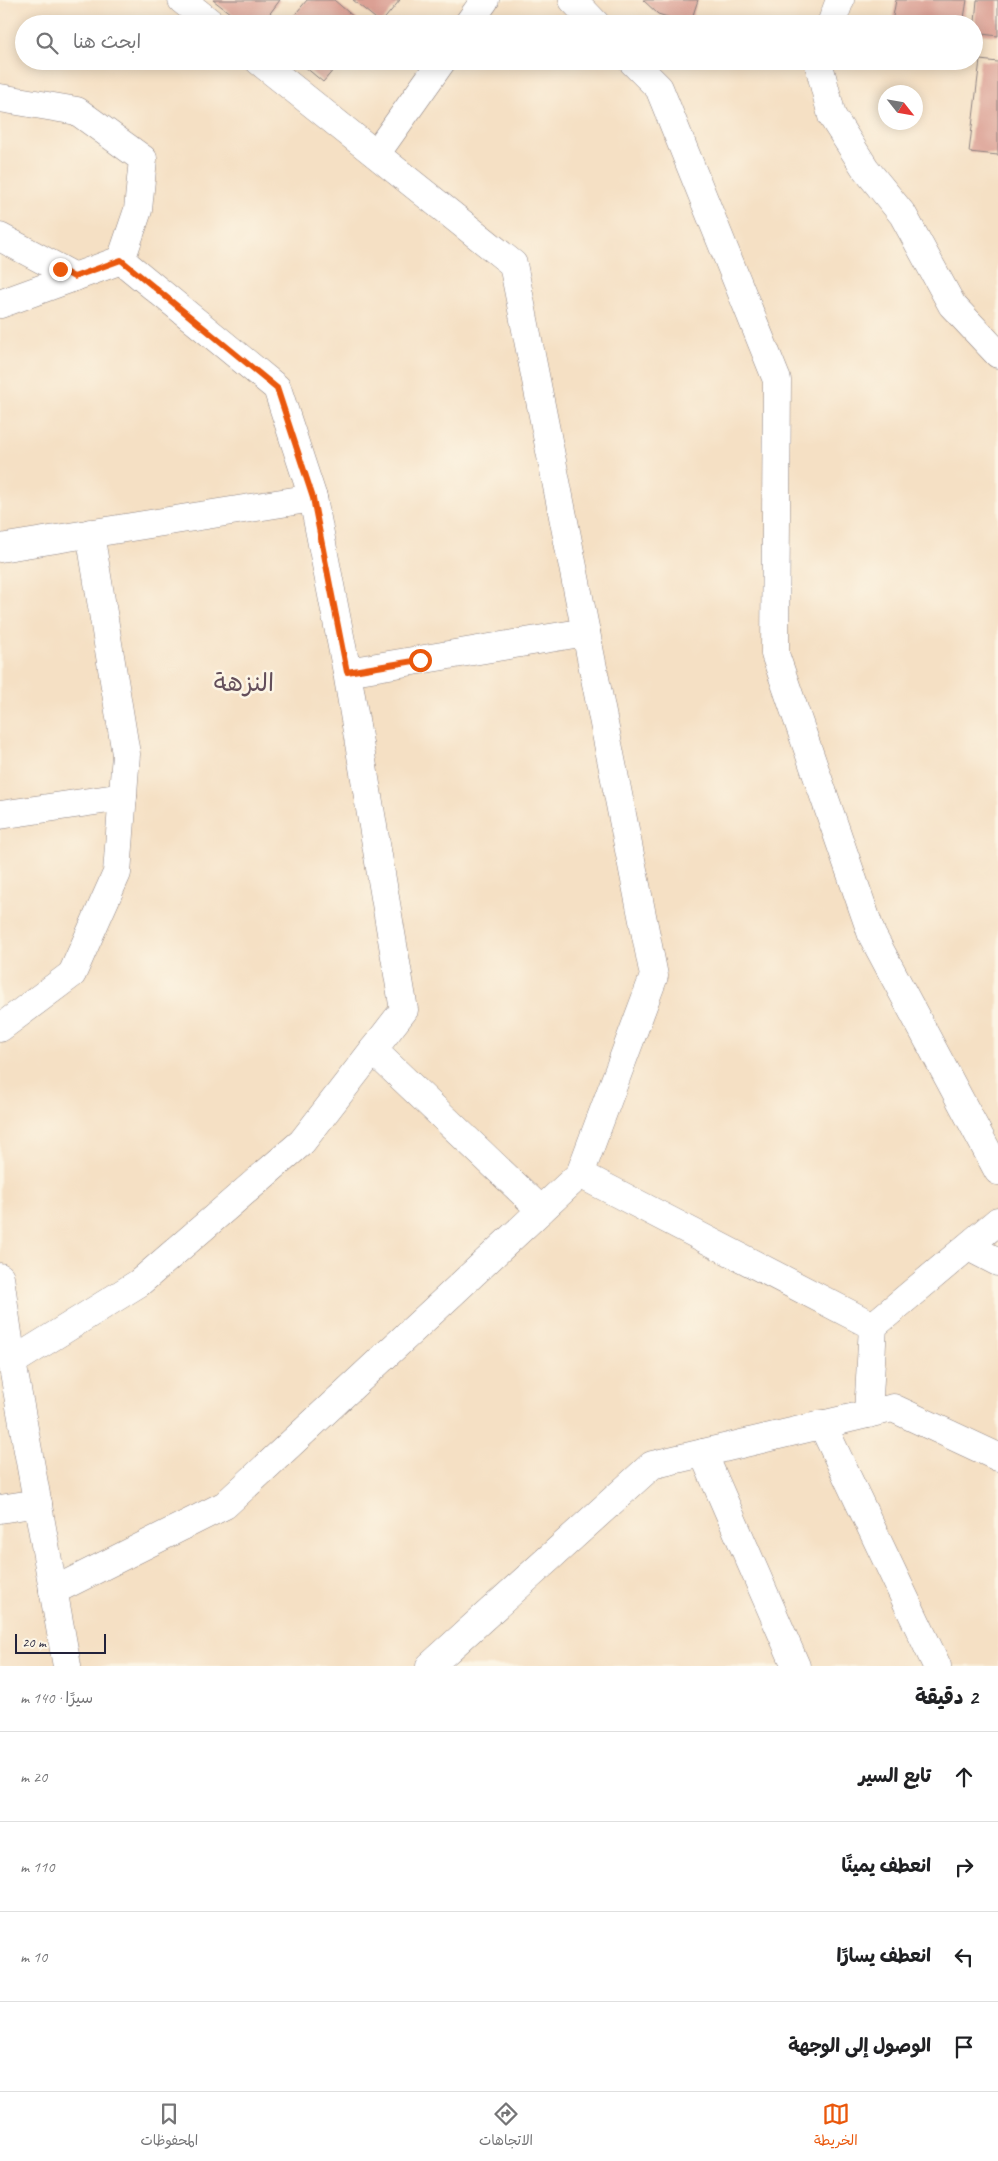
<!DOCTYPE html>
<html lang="ar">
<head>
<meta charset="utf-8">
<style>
	body { margin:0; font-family:Caveat,"Playpen Sans Arabic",sans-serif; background:#f2f2f2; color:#202124; direction:rtl }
	.compass { position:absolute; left:878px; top:85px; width:45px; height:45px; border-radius:50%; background:#fff; box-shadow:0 2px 12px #0003; rotate:121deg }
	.scale { position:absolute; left:15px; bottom:12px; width:91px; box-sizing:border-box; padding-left:5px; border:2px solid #22223b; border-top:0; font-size:14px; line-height:18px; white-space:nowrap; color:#22223b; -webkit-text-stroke:4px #fcf5e5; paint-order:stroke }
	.stop { position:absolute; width:15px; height:15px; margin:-11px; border:4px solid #ea580c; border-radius:50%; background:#fff }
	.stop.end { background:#ea580c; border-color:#fff; box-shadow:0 1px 5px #0008 }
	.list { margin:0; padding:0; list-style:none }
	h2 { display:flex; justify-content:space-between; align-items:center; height:65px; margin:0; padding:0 20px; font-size:21px }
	h2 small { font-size:16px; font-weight:400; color:#757577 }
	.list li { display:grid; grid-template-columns:32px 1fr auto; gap:15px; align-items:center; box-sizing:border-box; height:90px; padding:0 20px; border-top:1px solid #e0e0e0 }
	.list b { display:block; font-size:19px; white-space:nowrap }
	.list em { font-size:16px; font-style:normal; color:#757577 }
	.icon { flex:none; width:28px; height:28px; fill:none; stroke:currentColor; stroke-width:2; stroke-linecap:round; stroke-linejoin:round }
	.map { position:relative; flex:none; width:998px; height:1666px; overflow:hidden; direction:ltr }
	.search { position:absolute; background:#fff; box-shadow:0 2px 12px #0003; left:15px; right:15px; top:15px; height:55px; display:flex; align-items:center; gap:12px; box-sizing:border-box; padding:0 18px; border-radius:28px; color:#757577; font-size:19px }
	.sheet { height:425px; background:#fff }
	nav { display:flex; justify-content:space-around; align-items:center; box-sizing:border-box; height:70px; border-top:1px solid #e0e0e0; background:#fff; font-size:14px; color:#757577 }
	nav a { display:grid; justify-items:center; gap:2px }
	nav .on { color:#ea580c }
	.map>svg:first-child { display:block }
</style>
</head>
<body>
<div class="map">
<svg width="998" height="1666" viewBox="0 0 998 1666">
	<rect width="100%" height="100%" fill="#fcf5e5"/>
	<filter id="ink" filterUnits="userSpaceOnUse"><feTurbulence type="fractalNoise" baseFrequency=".02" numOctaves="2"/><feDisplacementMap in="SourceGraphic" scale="10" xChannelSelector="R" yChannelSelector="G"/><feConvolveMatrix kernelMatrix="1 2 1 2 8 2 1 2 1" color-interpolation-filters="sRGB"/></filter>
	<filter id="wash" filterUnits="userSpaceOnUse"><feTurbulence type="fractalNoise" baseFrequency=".0096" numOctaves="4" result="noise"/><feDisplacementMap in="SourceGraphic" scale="20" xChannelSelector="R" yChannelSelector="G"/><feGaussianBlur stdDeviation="1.12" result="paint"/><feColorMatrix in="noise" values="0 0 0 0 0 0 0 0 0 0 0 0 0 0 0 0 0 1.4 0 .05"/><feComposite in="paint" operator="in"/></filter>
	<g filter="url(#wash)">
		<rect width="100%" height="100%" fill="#f5e0c4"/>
		<g id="blocks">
			<g fill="#dba094">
				<path d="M213 0H280L262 24H244Z"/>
				<path d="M307 0H334L362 24H287Z"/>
				<path d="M353 0H400L381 23Z"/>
				<path d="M643 0H698L690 24 658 14Z"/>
				<path d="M896 0H967L963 24H904L892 22Z"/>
				<path d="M977 0H998V36L974 33Z"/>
				<path d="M980 60 998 62V155L969 152Z"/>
				<path d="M298 61H341L323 82Z"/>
			</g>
		</g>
	</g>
	<g filter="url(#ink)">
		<use href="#blocks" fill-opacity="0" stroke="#8c8180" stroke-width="1"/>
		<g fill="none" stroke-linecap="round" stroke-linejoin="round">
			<defs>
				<g id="street">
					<path d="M182 0 212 24"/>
					<path d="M573 0 596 24"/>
					<path d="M468 24 485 0"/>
					<path d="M831 24 840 0"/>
					<path d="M632 61 659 88 777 380 775 654 872 935 998 1171"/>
					<path d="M818 61 832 116 865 168 903 215 952 305 998 354"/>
					<path d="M0 98 77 111 143 159 138 210 121 260"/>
					<path d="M376 154 442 61"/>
					<path d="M0 237 75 277"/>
					<path d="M0 304 121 260 277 388 313 498 347 672 404 1010 302 1142 139 1283 12 1362"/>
					<path d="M0 548 313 498"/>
					<path d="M347 672 586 632"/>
					<path d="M0 815 123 797"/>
					<path d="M0 1028 72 974 117 873 126 754 90 533"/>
					<path d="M373 1050 541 1210"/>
					<path d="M580 1174 873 1326"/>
					<path d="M969 1247 998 1262"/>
					<path d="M0 1277 12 1362 67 1666"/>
					<path d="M868 1414 873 1326 998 1221"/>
					<path d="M822 1424 937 1666"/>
					<path d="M703 1453 796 1666"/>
					<path d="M0 1509 38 1503"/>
					<path d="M53 1591 225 1505 580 1174 654 976 513 264 259 61"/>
				</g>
				<path id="secondary" d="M430 1666 652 1465 893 1408 998 1457"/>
			</defs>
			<use href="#street" stroke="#8c8180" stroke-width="29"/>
			<use href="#secondary" stroke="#8c8180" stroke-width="29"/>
			<use href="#street" stroke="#fff" stroke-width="28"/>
			<use href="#secondary" stroke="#fff" stroke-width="28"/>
		</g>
	</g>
	<g fill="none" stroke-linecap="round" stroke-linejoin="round" filter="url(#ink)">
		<path stroke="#ea580c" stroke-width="6" d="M60 269 74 277 121 260 277 388 313 498 347 672 420 660"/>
	</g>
	<g text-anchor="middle" stroke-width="5" stroke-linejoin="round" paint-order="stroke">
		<g font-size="25" fill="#634e5a" stroke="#fcf5e5">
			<text x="244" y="691">النزهة</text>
		</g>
	</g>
</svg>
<svg class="compass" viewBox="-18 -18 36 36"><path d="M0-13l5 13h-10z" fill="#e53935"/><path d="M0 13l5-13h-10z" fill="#757577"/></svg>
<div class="scale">20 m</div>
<div class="stop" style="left:420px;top:660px"></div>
<div class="stop end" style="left:60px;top:269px"></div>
<div class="search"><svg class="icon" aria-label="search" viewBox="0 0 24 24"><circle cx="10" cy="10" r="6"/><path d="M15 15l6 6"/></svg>ابحث هنا</div>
</div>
<section class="sheet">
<h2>2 دقيقة<small>سيرًا · 140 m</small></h2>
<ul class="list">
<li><svg class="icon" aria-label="ahead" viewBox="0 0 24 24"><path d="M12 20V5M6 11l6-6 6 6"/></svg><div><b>تابع السير</b></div><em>20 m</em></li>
<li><svg class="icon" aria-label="right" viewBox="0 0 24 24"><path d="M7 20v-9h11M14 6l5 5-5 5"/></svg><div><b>انعطف يمينًا</b></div><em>110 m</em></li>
<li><svg class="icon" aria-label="left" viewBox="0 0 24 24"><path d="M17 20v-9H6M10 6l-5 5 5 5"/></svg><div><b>انعطف يسارًا</b></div><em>10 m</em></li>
<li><svg class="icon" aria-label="arrive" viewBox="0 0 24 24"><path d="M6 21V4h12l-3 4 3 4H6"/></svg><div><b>الوصول إلى الوجهة</b></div></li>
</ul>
</section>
<nav>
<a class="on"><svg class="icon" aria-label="map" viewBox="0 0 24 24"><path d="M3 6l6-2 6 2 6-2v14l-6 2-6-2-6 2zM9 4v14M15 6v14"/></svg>الخريطة</a>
<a><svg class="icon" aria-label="directions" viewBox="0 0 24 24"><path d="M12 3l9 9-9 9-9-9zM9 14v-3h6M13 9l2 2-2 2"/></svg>الاتجاهات</a>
<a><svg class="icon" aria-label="saved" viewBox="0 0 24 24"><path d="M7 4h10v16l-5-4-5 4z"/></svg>المحفوظات</a>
</nav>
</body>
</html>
